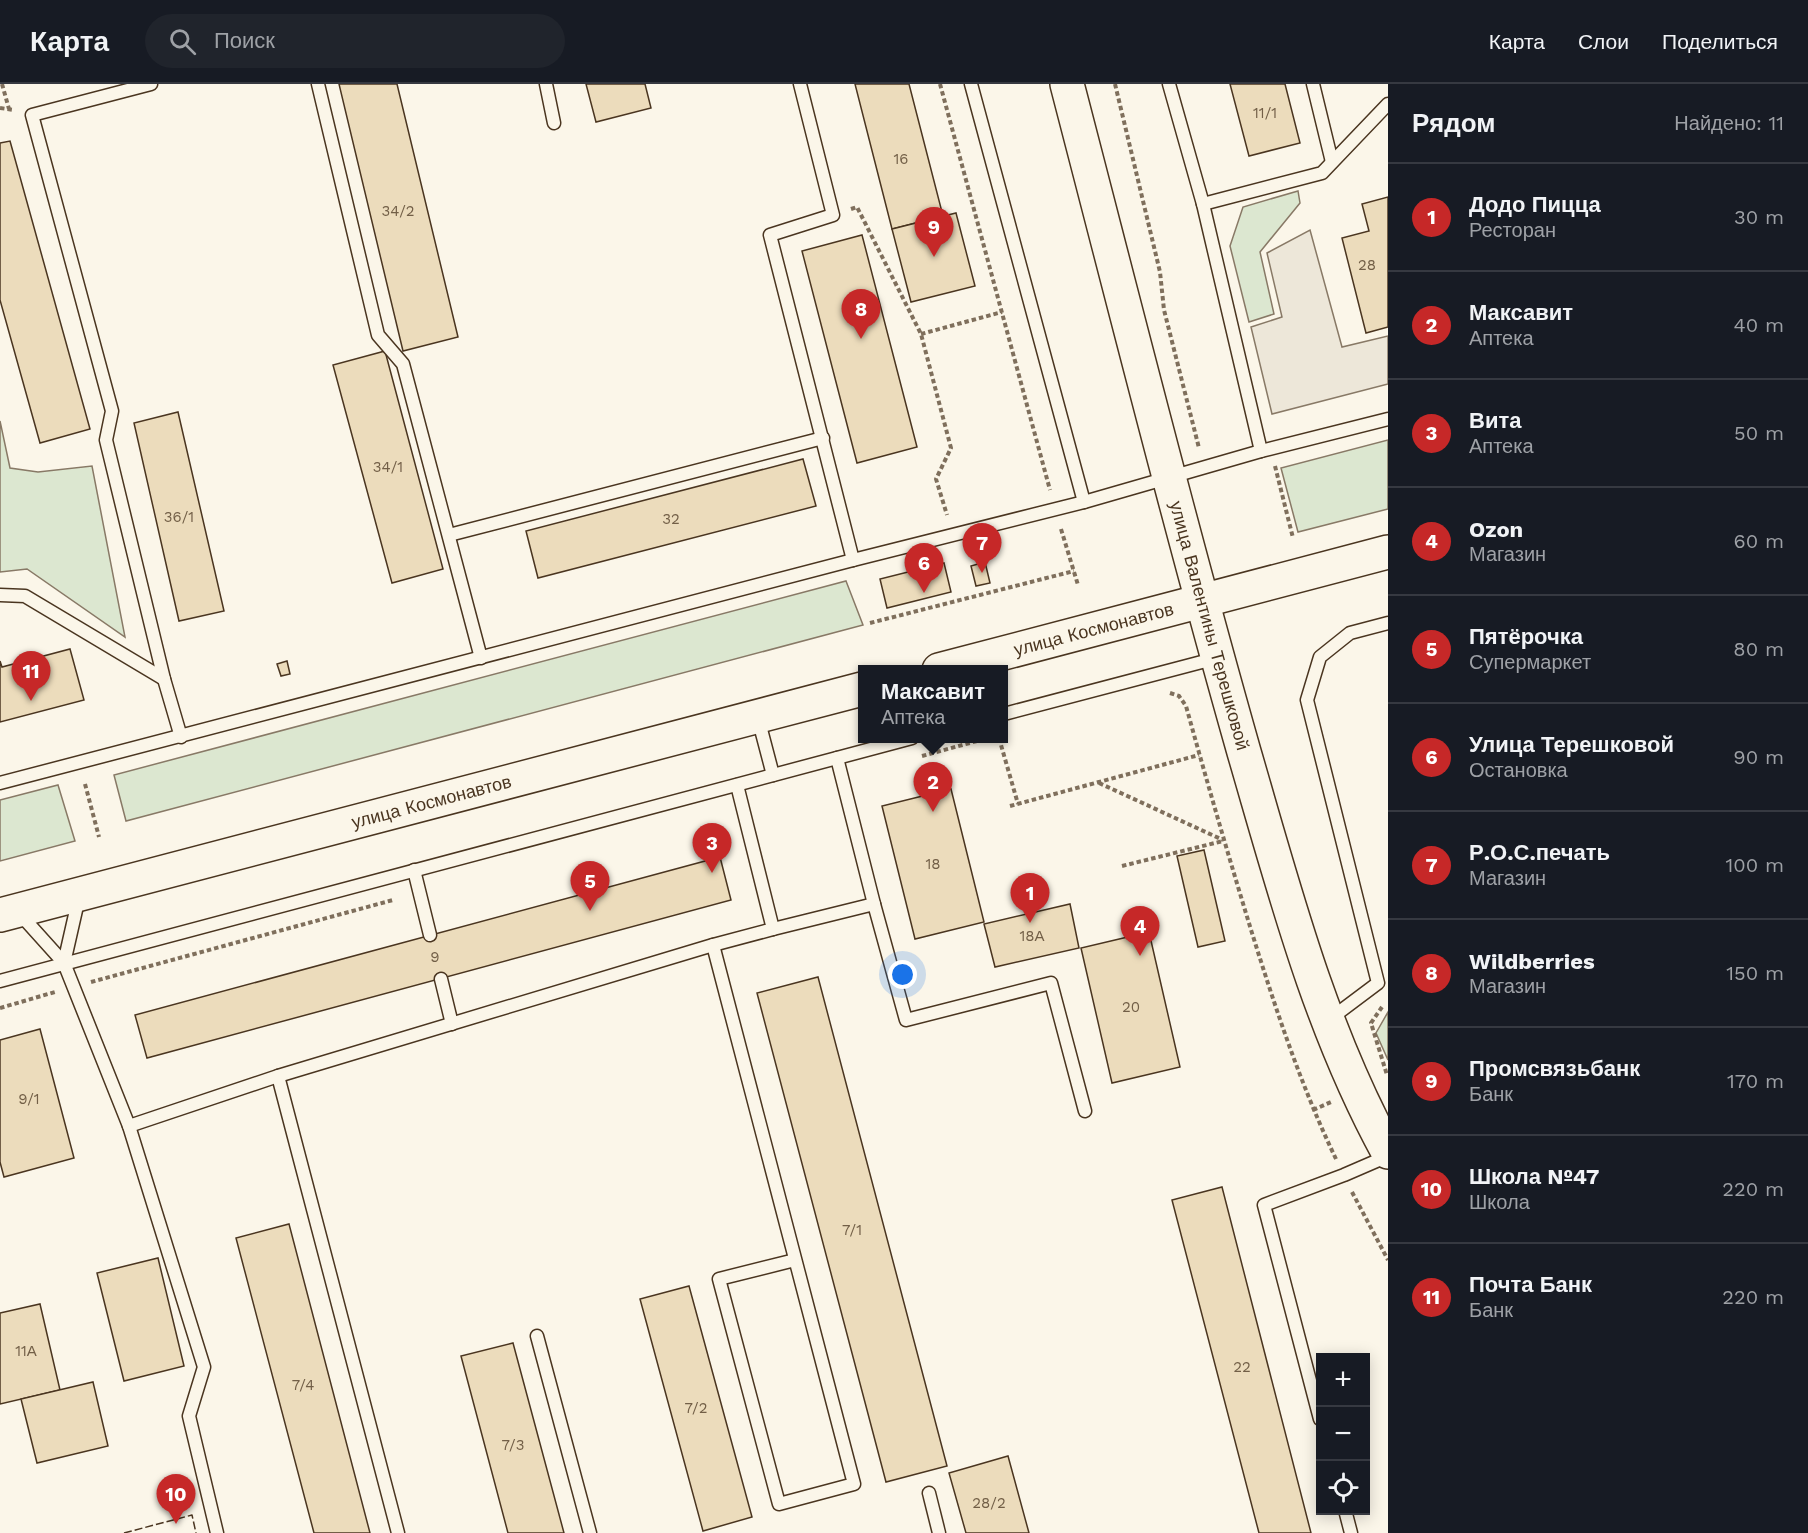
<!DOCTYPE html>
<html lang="ru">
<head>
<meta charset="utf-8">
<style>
	body { margin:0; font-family:"Work Sans",sans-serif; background:#20242c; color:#f1f3f6 }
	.controls { position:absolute; right:18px; bottom:18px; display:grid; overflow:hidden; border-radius:0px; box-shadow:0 3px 15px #0003 }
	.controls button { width:54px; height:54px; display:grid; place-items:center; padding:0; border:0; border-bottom:2px solid #363941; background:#171b24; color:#f1f3f6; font:30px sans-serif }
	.you { position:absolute; left:903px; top:891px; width:21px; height:21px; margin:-15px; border:4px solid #fff; border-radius:50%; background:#1a73e8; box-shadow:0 0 0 9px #1a73e833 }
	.badge { display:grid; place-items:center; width:39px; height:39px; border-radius:50%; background:#c62828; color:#fff; font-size:20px; font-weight:700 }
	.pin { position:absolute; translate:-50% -50px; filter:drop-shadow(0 2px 3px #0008) }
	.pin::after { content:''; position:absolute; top:32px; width:21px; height:18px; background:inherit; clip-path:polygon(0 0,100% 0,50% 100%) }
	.popup { position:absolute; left:858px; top:581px; width:150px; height:78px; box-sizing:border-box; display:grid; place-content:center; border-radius:0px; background:#171b24; filter:drop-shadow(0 2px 4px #0005); font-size:20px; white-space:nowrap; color:#9ea1a6 }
	.popup b { font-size:22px; color:#f1f3f6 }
	.popup::after { content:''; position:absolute; left:50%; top:100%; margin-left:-12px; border:12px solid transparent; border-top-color:#171b24 }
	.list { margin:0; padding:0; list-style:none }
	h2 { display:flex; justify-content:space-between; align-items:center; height:78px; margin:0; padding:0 24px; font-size:26px }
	h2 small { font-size:20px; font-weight:400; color:#9ea1a6 }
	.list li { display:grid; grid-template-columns:39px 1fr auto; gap:18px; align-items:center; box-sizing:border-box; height:108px; padding:0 24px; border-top:2px solid #363941 }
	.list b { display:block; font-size:22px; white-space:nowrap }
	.list p { margin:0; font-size:20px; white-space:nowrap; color:#9ea1a6 }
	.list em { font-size:20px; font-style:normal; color:#9ea1a6 }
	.icon { flex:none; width:33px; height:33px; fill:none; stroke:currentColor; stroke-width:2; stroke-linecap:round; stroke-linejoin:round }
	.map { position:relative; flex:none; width:1388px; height:1449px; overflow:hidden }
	header { display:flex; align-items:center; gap:36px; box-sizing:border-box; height:84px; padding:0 30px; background:#171b24; border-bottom:2px solid #363941 }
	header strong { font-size:28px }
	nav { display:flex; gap:33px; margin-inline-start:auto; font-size:21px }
	.search { width:420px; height:54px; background:#20242c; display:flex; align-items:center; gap:15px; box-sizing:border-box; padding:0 21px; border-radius:33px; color:#9ea1a6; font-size:22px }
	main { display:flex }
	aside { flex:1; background:#171b24 }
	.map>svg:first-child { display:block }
</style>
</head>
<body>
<header>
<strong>Карта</strong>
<div class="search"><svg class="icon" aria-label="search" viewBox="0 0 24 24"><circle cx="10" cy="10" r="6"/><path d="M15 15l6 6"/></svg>Поиск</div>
<nav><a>Карта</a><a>Слои</a><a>Поделиться</a></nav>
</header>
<main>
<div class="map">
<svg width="1388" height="1449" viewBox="0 0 1388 1449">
	<rect width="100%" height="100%" fill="#fbf6e9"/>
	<g fill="#dce7d0" stroke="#887966" stroke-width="1.5">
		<path d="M1298 107 1300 119 1260 168 1274 230 1249 238 1230 162 1243 123Z"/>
		<path d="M0 337 10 384 38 388 92 382 125 553 27 485 0 488Z"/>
		<path d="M1388 356V425L1298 448 1281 384Z"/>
		<path d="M846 497 863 541 126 737 114 691Z"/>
		<path d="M58 701 75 757 0 777V716Z"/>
		<path d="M1388 928V976L1376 949Z"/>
	</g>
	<path fill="#ede7d9" stroke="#887966" stroke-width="1.5" d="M1310 146 1342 263 1388 252V300L1272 330 1251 243 1282 233 1267 169Z"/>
	<g fill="#ecdcbc" stroke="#4a3520" stroke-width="1.5">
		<path d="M339 0H397L458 253 403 267Z"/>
		<path d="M586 0H645L651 24 596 38Z"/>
		<path d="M855 0H909L943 132 892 145Z"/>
		<path d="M1230 0H1285L1300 59 1249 72Z"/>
		<path d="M10 57 90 345 40 359 0 216V59Z"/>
		<path d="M1388 113V243L1366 249 1342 154 1369 147 1362 120Z"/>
		<path d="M956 129 975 202 911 218 892 145Z"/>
		<path d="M862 151 917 363 857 379 802 167Z"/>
		<path d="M385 267 443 485 392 499 333 281Z"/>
		<path d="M178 328 224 527 179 537 134 339Z"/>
		<path d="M803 375 816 422 538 494 526 447Z"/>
		<path d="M985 478 990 499 976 502 971 482Z"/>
		<path d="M944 479 951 508 887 524 880 495Z"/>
		<path d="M70 565 84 616 0 638V577L2 583Z"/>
		<path d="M287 577 290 590 281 592 277 580Z"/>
		<path d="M951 705 984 838 915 855 882 722Z"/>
		<path d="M1204 766 1225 857 1198 863 1177 772Z"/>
		<path d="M720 773 731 816 147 974 135 931Z"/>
		<path d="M1070 820 1079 864 995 883 984 840Z"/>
		<path d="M1149 848 1180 983 1112 999 1081 864Z"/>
		<path d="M818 893 947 1382 886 1398 757 909Z"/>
		<path d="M40 945 74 1074 4 1093 0 1078V956Z"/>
		<path d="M1222 1103 1311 1449H1259L1172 1116Z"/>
		<path d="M289 1140 370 1449H314L236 1154Z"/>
		<path d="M158 1174 184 1282 124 1297 97 1189Z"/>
		<path d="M689 1202 752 1433 703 1447 640 1215Z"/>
		<path d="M40 1220 60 1306 0 1320V1229Z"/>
		<path d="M513 1259 564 1449H508L461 1272Z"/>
		<path d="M93 1298 108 1362 37 1379 21 1315Z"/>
		<path d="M1008 1372 1029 1449H966L949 1389Z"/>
	</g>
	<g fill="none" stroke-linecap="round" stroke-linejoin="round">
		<defs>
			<g id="service">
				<path d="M151 0 32 31 112 327 106 356 164 595 181 653"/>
				<path d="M318 0 378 251 403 280 481 574"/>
				<path d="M546 0 554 39"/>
				<path d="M800 0 833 131 770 151 853 476"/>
				<path d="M971 0 1084 418"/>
				<path d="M1169 0 1203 120 1261 367"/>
				<path d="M1313 0 1332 78"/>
				<path d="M1203 120 1322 89 1388 20"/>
				<path d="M449 451 823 354"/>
				<path d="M0 511 25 512 164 595"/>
				<path d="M1004 630 1217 574"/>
				<path d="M758 634 773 691"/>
				<path d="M837 674 874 820"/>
				<path d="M0 699 853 476 1084 418 1261 367 1388 335"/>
				<path d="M414 786 430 851"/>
				<path d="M19 829 64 879 129 1042 204 1283 189 1332 217 1449"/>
				<path d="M773 845 874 820 906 936 1051 899 1085 1027"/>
				<path d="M713 861 854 1400 779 1420 719 1195 795 1176"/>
				<path d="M64 879 79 813"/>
				<path d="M441 895 452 940"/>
				<path d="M0 897 912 654"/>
				<path d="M1330 935 1378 899 1307 616 1320 573 1350 549 1388 539"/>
				<path d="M278 992 398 1449"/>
				<path d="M129 1042 278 992 713 861 773 845 737 701"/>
				<path d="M537 1252 590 1449"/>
				<path d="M1320 1335 1264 1121 1344 1091 1388 1072"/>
				<path d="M929 1409 939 1449"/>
				<path d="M1345 1426 1351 1449"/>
			</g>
			<g id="secondary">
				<path id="s1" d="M1067 0C1125 223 1181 446 1244 668 1284 805 1319 942 1388 1068"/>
				<path id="s2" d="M939 586 1388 468"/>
				<path id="s3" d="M0 831 862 605"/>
			</g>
		</defs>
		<use href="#service" stroke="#4a3520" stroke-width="15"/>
		<use href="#secondary" stroke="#4a3520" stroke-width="36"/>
		<g stroke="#7f6f5c" stroke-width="4" stroke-dasharray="4.5 3" stroke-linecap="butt">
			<path d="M2 0 9 25"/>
			<path d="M940 0 1050 406"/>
			<path d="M1115 0 1160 188 1164 226 1199 364"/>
			<path d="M0 24 14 26"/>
			<path d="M851 125 857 123 921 250 951 364 936 395 947 431"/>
			<path d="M921 250 1002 228"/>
			<path d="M1275 382 1293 454"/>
			<path d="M1061 445 1078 501"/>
			<path d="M870 539 1074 487"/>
			<path d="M1170 609 1179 612 1186 622C1207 698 1229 774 1252 849 1276 926 1301 1002 1336 1075"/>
			<path d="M999 654 1018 720"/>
			<path d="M922 672 988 654"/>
			<path d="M1099 699 1223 756"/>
			<path d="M85 700 99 753"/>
			<path d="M1010 722 1199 671"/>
			<path d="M1122 782 1223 757"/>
			<path d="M91 898 393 816"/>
			<path d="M1382 923 1371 939 1387 991"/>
			<path d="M0 924 55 908"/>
			<path d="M1313 1026 1331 1018"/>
			<path d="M1352 1108 1388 1176"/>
		</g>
		<use href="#service" stroke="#fbf6e9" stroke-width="12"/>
		<use href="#secondary" stroke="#fbf6e9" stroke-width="33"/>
		<path stroke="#4a3520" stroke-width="1.5" stroke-dasharray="8 3" stroke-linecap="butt" d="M124 1449 192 1431 196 1449"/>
	</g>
	<g text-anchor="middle" stroke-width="4.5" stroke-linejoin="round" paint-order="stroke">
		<g font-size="15" fill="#725f47">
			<text x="1265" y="34">11/1</text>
			<text x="901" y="80">16</text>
			<text x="398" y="132">34/2</text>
			<text x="1367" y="186">28</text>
			<text x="388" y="388">34/1</text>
			<text x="179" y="438">36/1</text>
			<text x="671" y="440">32</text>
			<text x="933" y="785">18</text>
			<text x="1032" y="857">18А</text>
			<text x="435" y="878">9</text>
			<text x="1131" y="928">20</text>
			<text x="29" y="1020">9/1</text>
			<text x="852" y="1151">7/1</text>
			<text x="26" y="1272">11А</text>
			<text x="1242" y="1288">22</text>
			<text x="303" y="1306">7/4</text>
			<text x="696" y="1329">7/2</text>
			<text x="513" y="1366">7/3</text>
			<text x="989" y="1424">28/2</text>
		</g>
		<g font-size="18" fill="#4a3520" stroke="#fbf6e9">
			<text dy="6" stroke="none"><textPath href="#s1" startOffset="560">улица Валентины Терешковой</textPath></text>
			<text dy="6" stroke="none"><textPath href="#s2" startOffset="160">улица Космонавтов</textPath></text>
			<text dy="6" stroke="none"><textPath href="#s3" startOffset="446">улица Космонавтов</textPath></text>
		</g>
	</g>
</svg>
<div class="controls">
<button>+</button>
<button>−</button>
<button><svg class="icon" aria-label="locate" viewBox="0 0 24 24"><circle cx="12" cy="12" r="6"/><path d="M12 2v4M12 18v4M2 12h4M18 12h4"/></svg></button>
</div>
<div class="you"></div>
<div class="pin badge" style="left:1030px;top:839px">1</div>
<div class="pin badge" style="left:933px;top:728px">2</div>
<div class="popup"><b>Максавит</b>Аптека</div>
<div class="pin badge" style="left:712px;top:789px">3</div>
<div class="pin badge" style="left:1140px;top:872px">4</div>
<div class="pin badge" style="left:590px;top:827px">5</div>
<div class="pin badge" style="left:924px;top:509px">6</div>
<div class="pin badge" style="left:982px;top:489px">7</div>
<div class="pin badge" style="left:861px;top:255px">8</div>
<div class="pin badge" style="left:934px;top:173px">9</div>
<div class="pin badge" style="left:176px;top:1440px">10</div>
<div class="pin badge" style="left:31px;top:617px">11</div>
</div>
<aside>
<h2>Рядом<small>Найдено: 11</small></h2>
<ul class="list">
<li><span class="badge">1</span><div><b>Додо Пицца</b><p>Ресторан</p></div><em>30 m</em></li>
<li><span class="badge">2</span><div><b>Максавит</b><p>Аптека</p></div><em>40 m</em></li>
<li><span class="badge">3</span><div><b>Вита</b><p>Аптека</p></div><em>50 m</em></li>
<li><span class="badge">4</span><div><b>Ozon</b><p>Магазин</p></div><em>60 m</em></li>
<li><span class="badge">5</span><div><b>Пятёрочка</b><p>Супермаркет</p></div><em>80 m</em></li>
<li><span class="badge">6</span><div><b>Улица Терешковой</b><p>Остановка</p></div><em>90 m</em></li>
<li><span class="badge">7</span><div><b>Р.О.С.печать</b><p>Магазин</p></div><em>100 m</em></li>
<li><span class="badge">8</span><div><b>Wildberries</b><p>Магазин</p></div><em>150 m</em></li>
<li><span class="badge">9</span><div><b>Промсвязьбанк</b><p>Банк</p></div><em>170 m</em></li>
<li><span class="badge">10</span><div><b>Школа №47</b><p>Школа</p></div><em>220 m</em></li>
<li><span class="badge">11</span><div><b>Почта Банк</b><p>Банк</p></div><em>220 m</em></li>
</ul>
</aside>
</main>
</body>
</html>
